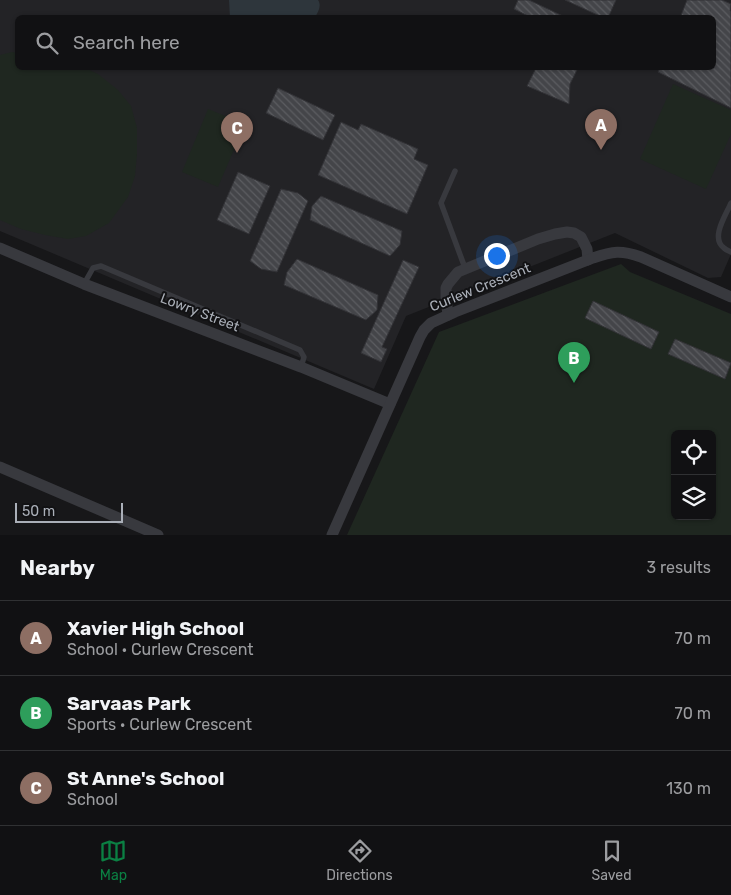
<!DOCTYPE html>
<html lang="en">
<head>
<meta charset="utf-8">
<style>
	body { margin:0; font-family:Rubik,sans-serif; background:#1a1a1c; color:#f1f3f6 }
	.controls { position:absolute; right:15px; bottom:15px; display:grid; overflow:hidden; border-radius:8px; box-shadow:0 1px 4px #0004 }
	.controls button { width:45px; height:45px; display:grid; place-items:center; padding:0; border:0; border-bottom:1px solid #303133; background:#111113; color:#f1f3f6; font:25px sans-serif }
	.scale { position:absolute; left:15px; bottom:12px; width:108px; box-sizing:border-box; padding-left:5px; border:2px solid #aaafb8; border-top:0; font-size:14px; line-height:18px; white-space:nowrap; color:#aaafb8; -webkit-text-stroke:4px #121214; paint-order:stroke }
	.you { position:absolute; left:496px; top:255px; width:18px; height:18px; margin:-12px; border:4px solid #fff; border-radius:50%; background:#1a73e8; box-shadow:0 0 0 8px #1a73e833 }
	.badge { display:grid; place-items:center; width:32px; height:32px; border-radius:50%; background:#0b8043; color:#fff; font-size:16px; font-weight:700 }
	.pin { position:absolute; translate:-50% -41px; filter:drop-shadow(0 1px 2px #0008) }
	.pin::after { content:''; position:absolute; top:26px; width:18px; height:15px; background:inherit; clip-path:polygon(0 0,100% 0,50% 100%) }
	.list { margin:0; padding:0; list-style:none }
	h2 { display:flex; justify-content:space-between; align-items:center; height:65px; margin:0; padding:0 20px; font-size:21px }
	h2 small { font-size:16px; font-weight:400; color:#9c9da0 }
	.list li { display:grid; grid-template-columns:32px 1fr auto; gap:15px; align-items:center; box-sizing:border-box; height:75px; padding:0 20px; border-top:1px solid #303133 }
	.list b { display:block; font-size:19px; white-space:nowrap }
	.list p { margin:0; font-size:16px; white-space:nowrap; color:#9c9da0 }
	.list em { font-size:16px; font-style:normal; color:#9c9da0 }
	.icon { flex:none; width:28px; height:28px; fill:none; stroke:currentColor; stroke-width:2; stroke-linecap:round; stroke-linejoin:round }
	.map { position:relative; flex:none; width:731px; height:535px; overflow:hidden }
	.search { position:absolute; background:#111113; box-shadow:0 1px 4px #0004; left:15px; right:15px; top:15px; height:55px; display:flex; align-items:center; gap:12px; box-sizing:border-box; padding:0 18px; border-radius:8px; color:#9c9da0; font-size:19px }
	.sheet { height:290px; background:#111113 }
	nav { display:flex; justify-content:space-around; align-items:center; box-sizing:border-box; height:70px; border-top:1px solid #303133; background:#111113; font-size:14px; color:#9c9da0 }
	nav a { display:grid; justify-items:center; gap:2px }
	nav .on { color:#0b8043 }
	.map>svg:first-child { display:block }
</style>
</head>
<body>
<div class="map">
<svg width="731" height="535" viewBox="0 0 731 535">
	<defs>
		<pattern id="building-back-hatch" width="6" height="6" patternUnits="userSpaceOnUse" patternTransform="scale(1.25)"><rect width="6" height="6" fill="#444549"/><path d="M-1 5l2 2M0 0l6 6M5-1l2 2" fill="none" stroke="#5c5d61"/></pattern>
	</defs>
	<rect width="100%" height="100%" fill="#171719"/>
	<path fill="#232326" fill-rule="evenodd" d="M0 0H731V254L721 277 708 278 615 233 406 316 374 389 0 231ZM18 18H714V68H18Z"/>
	<g fill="#1f2720" fill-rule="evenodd">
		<path d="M12 52 17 53 18 68H85L98 74 118 90 131 106 137 128V154L135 176 128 197 109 223 86 236 68 239 45 235 21 229 0 220V55Z"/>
		<path d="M673 84 731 110V134L706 189 640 159Z"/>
		<path d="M208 109 245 124 218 187 182 172Z"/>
		<path d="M621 264 630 272 731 314V535H347L439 332ZM675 434H712V516H675Z"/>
	</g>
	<path fill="#2e363c" d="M229 0H318C322 6 318 12 315 17L230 18Z"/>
	<g fill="url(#building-back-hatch)" stroke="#313135">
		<path d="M518 0H529L567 18H532L514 9Z"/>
		<path d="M565 0H616L608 18H604Z"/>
		<path d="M687 0H722L731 4 730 11H731V108L658 72 660 68H714V18H680Z"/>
		<path d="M536 68H578L570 84 569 104 527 86Z"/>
		<path d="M278 88 335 115 323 140 266 113Z"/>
		<path d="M341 122 358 130 361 124 418 149 414 159 428 165 407 214 318 175Z"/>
		<path d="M238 172 270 186 249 234 217 220Z"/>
		<path d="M281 189 298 193 308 201 277 272 261 269 250 261Z"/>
		<path d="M321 196 402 231 400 245 390 256 310 220 312 206Z"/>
		<path d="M297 259 378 295 377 310 366 320 284 285 287 272Z"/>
		<path d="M403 260 419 267 382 347 387 349 381 362 361 353Z"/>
		<path d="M593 301 659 332 651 349 585 318Z"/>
		<path d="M675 339 731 363 725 379 668 354Z"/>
	</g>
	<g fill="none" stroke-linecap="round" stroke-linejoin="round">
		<g stroke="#38393e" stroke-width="5.5">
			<path d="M455 171 441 203 465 268"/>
			<path d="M731 203C726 215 710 238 724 248 726 250 729 251 731 252"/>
			<path d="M84 284 93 268 101 266 300 350 304 357 301 367"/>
		</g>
		<g stroke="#38393e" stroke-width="11">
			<path d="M0 248 84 284 301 367 390 404"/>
			<path d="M448 315 446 298V288L448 284 458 272 538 239 555 234 567 232 574 233 581 237 587 249 588 260"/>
			<path d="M0 467 158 535"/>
			<path d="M332 535 420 337 424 330 431 323 455 312 593 258C613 251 621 250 641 257L731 297"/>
		</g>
	</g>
	<g text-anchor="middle" stroke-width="4" stroke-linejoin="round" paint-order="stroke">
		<g font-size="14" fill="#aaafb8" stroke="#121214">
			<text transform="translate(480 287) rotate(-22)" y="5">Curlew Crescent</text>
			<text transform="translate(200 312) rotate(21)" y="5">Lowry Street</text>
		</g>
	</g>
</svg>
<div class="controls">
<button><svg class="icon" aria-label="locate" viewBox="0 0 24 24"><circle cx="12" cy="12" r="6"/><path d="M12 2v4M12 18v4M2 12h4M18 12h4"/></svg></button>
<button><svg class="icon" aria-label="layers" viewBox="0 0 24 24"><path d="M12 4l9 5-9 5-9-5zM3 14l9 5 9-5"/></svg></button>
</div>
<div class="scale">50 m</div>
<div class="you"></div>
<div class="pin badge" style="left:601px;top:150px;background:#8d6e63">A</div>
<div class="pin badge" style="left:574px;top:383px;background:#2e9e5b">B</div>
<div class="pin badge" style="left:237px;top:153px;background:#8d6e63">C</div>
<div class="search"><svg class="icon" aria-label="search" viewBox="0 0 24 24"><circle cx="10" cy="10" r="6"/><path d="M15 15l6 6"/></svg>Search here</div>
</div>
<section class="sheet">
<h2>Nearby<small>3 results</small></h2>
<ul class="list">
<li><span class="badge" style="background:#8d6e63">A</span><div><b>Xavier High School</b><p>School · Curlew Crescent</p></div><em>70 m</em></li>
<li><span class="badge" style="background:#2e9e5b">B</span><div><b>Sarvaas Park</b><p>Sports · Curlew Crescent</p></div><em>70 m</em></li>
<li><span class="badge" style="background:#8d6e63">C</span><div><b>St Anne's School</b><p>School</p></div><em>130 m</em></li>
</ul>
</section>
<nav>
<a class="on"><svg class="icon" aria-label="map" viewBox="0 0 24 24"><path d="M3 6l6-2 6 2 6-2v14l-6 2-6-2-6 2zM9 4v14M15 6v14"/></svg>Map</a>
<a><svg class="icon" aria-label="directions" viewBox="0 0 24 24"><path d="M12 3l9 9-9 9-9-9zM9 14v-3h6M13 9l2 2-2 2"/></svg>Directions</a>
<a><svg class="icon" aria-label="saved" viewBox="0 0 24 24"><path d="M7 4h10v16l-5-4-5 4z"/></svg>Saved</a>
</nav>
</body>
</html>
